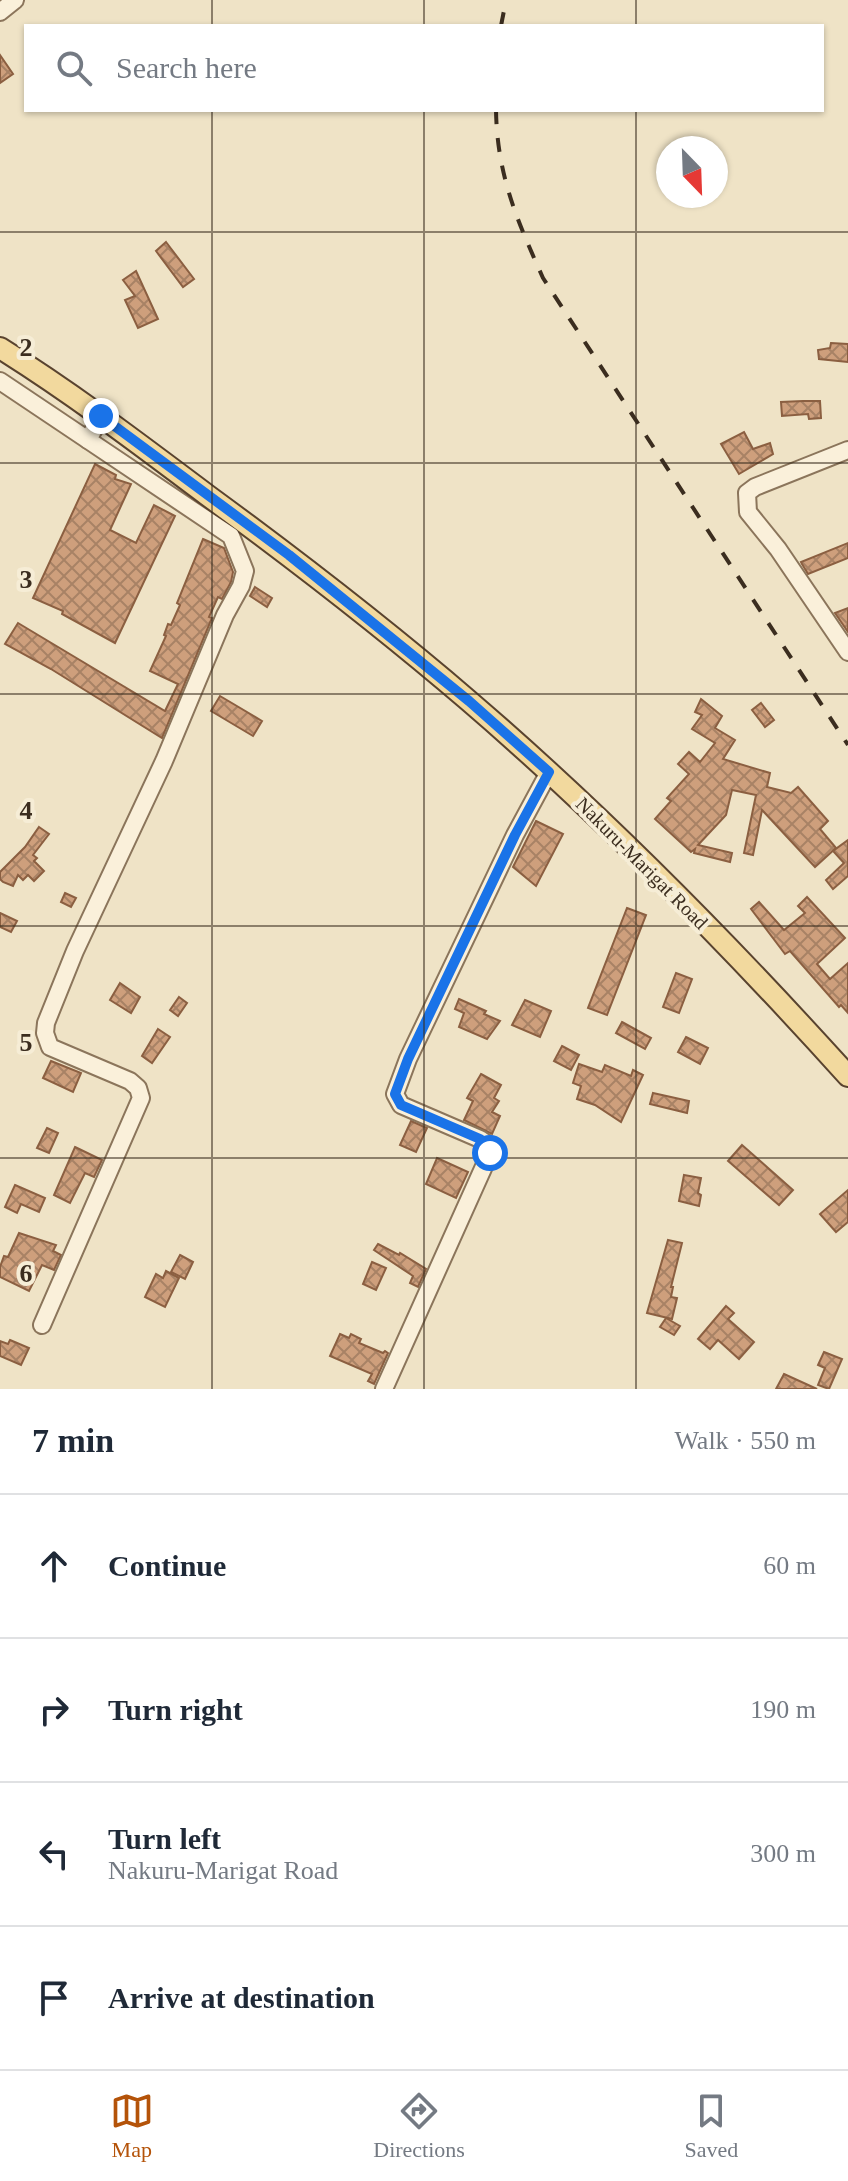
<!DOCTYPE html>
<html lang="en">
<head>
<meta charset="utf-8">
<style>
	body { margin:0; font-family:Georgia,serif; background:#f6f6f7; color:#1f2937 }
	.compass { position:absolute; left:656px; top:136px; width:72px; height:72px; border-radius:50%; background:#fff; box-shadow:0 2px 6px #0004; rotate:157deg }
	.stop { position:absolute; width:24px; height:24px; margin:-18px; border:6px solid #1a73e8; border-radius:50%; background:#fff }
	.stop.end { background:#1a73e8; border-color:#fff; box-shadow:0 2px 8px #0008 }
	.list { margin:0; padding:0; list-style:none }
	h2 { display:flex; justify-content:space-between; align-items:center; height:104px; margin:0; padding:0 32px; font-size:34px }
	h2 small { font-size:26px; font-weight:400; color:#747a83 }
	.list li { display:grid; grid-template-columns:52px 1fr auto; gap:24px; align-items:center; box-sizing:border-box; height:144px; padding:0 32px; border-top:2px solid #e0e1e3 }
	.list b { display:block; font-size:30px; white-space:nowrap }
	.list p { margin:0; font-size:26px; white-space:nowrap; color:#747a83 }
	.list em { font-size:26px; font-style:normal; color:#747a83 }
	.icon { flex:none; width:44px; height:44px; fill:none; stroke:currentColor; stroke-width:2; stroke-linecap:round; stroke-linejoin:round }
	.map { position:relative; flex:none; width:848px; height:1389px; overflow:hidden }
	.search { position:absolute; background:#fff; box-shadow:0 2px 6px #0004; left:24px; right:24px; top:24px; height:88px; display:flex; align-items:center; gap:20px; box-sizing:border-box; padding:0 28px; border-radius:0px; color:#747a83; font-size:30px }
	.sheet { height:680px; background:#fff }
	nav { display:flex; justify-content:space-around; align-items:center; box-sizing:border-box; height:112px; border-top:2px solid #e0e1e3; background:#fff; font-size:22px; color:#747a83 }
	nav a { display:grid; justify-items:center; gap:4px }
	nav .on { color:#b45309 }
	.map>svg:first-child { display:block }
</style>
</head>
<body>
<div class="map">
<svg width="848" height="1389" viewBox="0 0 848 1389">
	<defs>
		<pattern id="building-cross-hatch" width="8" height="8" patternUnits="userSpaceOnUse" patternTransform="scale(2)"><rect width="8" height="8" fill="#ce9f7c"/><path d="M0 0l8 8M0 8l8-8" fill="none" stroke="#a88265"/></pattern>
	</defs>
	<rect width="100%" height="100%" fill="#efe3c6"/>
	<g fill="url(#building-cross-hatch)" stroke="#8b5f41" stroke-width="2">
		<path d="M0 55 13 74 0 83Z"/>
		<path d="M166 242 194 279 183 287 156 251Z"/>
		<path d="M136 271 158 319 138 328 125 300 135 296 123 280Z"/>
		<path d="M831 343 848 344V362L819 359 818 350 830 348Z"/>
		<path d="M803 401H820L821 418 809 419 808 414 782 416 781 402Z"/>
		<path d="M744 432 753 449 770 443 773 454 739 474 721 444Z"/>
		<path d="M95 464 116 475 115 479 131 484 110 530 136 543 154 505 175 516 115 643 62 614 63 611 33 598Z"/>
		<path d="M203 539 224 548 233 572 231 582 222 599 218 597 209 617 212 618 162 738 51 669 5 644 18 623 165 711 178 684 150 671 166 636 164 635 168 624 171 625 180 605 177 603Z"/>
		<path d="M848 543V558L808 574 802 564 801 562Z"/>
		<path d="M255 587 272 598 267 607 250 596Z"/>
		<path d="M848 608V632L835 613Z"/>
		<path d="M220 696 262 721 253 736 211 711Z"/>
		<path d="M701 699 722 716 715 728 735 740 723 759 770 773 767 787 791 793 798 787 828 821 820 829 836 848 815 867 762 810 753 855 744 853 756 795 732 790 726 815 698 845 732 853 730 862 694 853 695 849 691 852 655 819 671 801 667 798 689 774 678 764 689 752 700 762 715 743 692 729 702 715 695 712Z"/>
		<path d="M761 703 774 720 765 727 752 710Z"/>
		<path d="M536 821 563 834 536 886 513 867Z"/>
		<path d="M39 827 49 834 33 855 37 858 34 861 44 871 34 881 28 875 23 880 18 875 13 886 3 882 0 879V872L25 847Z"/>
		<path d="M848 840V876L833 889 826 880 844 863 833 851Z"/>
		<path d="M65 893 76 898 71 907 61 902Z"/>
		<path d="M807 897 845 938 817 964 830 979 848 963V1013L841 1005 839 1007 790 951 785 954 751 909 759 902 784 930 805 913 798 906Z"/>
		<path d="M627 908 646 915 607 1015 588 1008Z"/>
		<path d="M0 913 17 921 11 932 0 927Z"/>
		<path d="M676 973 692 979 679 1013 663 1007Z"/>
		<path d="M120 983 140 997 131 1013 110 1000Z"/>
		<path d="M179 997 187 1003 178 1016 170 1010Z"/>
		<path d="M459 999 486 1011 484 1014 500 1021 487 1039 459 1027 464 1013 455 1009Z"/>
		<path d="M525 1000 551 1011 540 1037 512 1025Z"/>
		<path d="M622 1022 651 1038 645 1049 616 1033Z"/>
		<path d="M158 1029 170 1037 152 1063 142 1056Z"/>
		<path d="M686 1037 708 1048 700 1064 678 1052Z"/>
		<path d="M562 1046 579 1055 571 1070 554 1061Z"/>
		<path d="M51 1061 81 1073 73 1092 43 1078Z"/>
		<path d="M579 1064 602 1072 605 1065 631 1076 633 1070 643 1075 621 1122 595 1105 577 1099 581 1086 573 1083Z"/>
		<path d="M481 1074 501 1085 494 1098 499 1101 492 1112 500 1116 492 1134 464 1120 473 1101 467 1098Z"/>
		<path d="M653 1093 689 1101 687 1113 650 1104Z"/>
		<path d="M411 1121 427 1128 416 1152 400 1145Z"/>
		<path d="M47 1128 58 1133 49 1153 37 1148Z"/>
		<path d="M742 1145 793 1190 779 1205 728 1161Z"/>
		<path d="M75 1147 102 1160 94 1177 85 1173 70 1203 54 1195Z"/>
		<path d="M437 1158 468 1172 456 1198 426 1184Z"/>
		<path d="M684 1175 701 1178 698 1193 701 1195 699 1206 679 1201Z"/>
		<path d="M15 1185 45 1198 39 1212 21 1204 17 1213 5 1207Z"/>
		<path d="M848 1190V1222L836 1232 820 1214Z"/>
		<path d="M19 1233 56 1245 53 1251 61 1255 54 1270 42 1265 29 1291 0 1277V1267L4 1256 8 1257Z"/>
		<path d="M668 1240 682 1243 671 1287H673L671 1297 677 1298 672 1319 647 1313Z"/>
		<path d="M378 1244 399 1255 400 1253 426 1269 418 1287 410 1283 413 1276 374 1250Z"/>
		<path d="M180 1255 193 1262 185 1279 171 1272Z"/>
		<path d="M372 1262 386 1268 376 1290 363 1284Z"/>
		<path d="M166 1271 179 1278 165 1307 145 1297 156 1274 163 1278Z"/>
		<path d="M726 1306 734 1313 728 1319 754 1342 739 1359 718 1340 710 1349 698 1339Z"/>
		<path d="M666 1318 680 1326 674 1335 660 1327Z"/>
		<path d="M340 1334 349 1338 351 1334 361 1339 359 1343 383 1353 385 1351 388 1353 374 1384 368 1381 372 1374 330 1356Z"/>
		<path d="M10 1340 29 1348 21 1365 0 1356V1341L8 1344Z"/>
		<path d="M824 1352 842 1359 829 1389 818 1385 825 1368 818 1365Z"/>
		<path d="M784 1374 817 1389H776Z"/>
	</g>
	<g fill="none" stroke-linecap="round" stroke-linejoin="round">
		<defs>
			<g id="minor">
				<path d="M0 12 15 0"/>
				<path d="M0 381 88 440"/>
				<path d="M848 450 755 487 747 493 748 512 778 549 848 652"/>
				<path d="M42 1325 141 1098 138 1088 130 1081 50 1047 45 1033 46 1023 75 951 164 761 225 615 241 586 245 571 231 536 88 440 101 416"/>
				<path d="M384 1389 490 1153 487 1144 480 1139 401 1105 395 1094 408 1059 515 835 549 772"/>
			</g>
			<path id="major" d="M0 348C72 393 139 444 207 495 297 561 385 629 469 701 604 817 729 944 848 1076"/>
		</defs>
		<use href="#minor" stroke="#8b755b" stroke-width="20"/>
		<use href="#major" stroke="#59432f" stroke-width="24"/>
		<use href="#minor" stroke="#faf0da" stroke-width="16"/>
		<use href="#major" stroke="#f2d99e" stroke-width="20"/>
		<g stroke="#3b2d1f" stroke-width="4" stroke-dasharray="14 14" stroke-linecap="butt">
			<path d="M501 26 506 0"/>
			<path d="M496 110C497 175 517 220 543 278L848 745"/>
		</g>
	</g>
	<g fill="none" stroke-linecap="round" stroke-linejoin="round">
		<path stroke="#1a73e8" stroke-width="10" d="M101 416 289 555 469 701 549 772 515 835 408 1059 395 1094 401 1105 480 1139 487 1144 490 1153"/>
	</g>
	<path fill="none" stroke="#3b2d1f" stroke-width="2" stroke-opacity="0.55" d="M212 0V26M424 0V26M636 0V26M212 110V1389M424 110V1389M636 110V1389M0 232H848M0 463H848M0 694H848M0 926H848M0 1158H848"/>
	<g text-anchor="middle" stroke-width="8" stroke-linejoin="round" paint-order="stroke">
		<g font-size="20" fill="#3b2d1f" stroke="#f6edd6">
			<text transform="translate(642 863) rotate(45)" y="7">Nakuru-Marigat Road</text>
		</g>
	</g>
	<g font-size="26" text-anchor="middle" font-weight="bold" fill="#3b2d1f" stroke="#f6edd6" stroke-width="8" stroke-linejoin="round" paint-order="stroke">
		<text x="26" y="356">2</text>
		<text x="26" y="588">3</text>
		<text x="26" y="819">4</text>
		<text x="26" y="1051">5</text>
		<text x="26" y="1282">6</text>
	</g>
</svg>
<svg class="compass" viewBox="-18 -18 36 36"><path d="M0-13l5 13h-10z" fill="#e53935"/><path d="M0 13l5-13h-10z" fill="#747a83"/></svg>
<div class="stop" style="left:490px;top:1153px"></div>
<div class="stop end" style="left:101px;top:416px"></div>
<div class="search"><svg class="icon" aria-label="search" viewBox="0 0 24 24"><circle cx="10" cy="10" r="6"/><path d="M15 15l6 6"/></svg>Search here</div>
</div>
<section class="sheet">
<h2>7 min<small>Walk · 550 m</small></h2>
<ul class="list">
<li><svg class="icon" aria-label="ahead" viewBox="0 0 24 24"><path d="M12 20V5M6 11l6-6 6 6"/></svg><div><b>Continue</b></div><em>60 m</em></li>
<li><svg class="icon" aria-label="right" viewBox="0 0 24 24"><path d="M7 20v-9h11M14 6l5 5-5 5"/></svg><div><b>Turn right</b></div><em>190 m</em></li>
<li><svg class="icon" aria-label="left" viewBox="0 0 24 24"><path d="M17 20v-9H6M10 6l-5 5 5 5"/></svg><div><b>Turn left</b><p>Nakuru-Marigat Road</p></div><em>300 m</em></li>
<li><svg class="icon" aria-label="arrive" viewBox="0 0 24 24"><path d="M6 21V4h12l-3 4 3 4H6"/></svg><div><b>Arrive at destination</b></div></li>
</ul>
</section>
<nav>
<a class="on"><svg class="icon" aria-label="map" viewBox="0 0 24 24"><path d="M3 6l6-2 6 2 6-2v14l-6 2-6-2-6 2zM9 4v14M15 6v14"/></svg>Map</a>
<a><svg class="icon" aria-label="directions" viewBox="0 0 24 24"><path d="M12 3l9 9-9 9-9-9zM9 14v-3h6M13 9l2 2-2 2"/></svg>Directions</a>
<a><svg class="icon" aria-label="saved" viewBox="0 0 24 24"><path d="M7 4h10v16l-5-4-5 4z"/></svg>Saved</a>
</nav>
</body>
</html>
